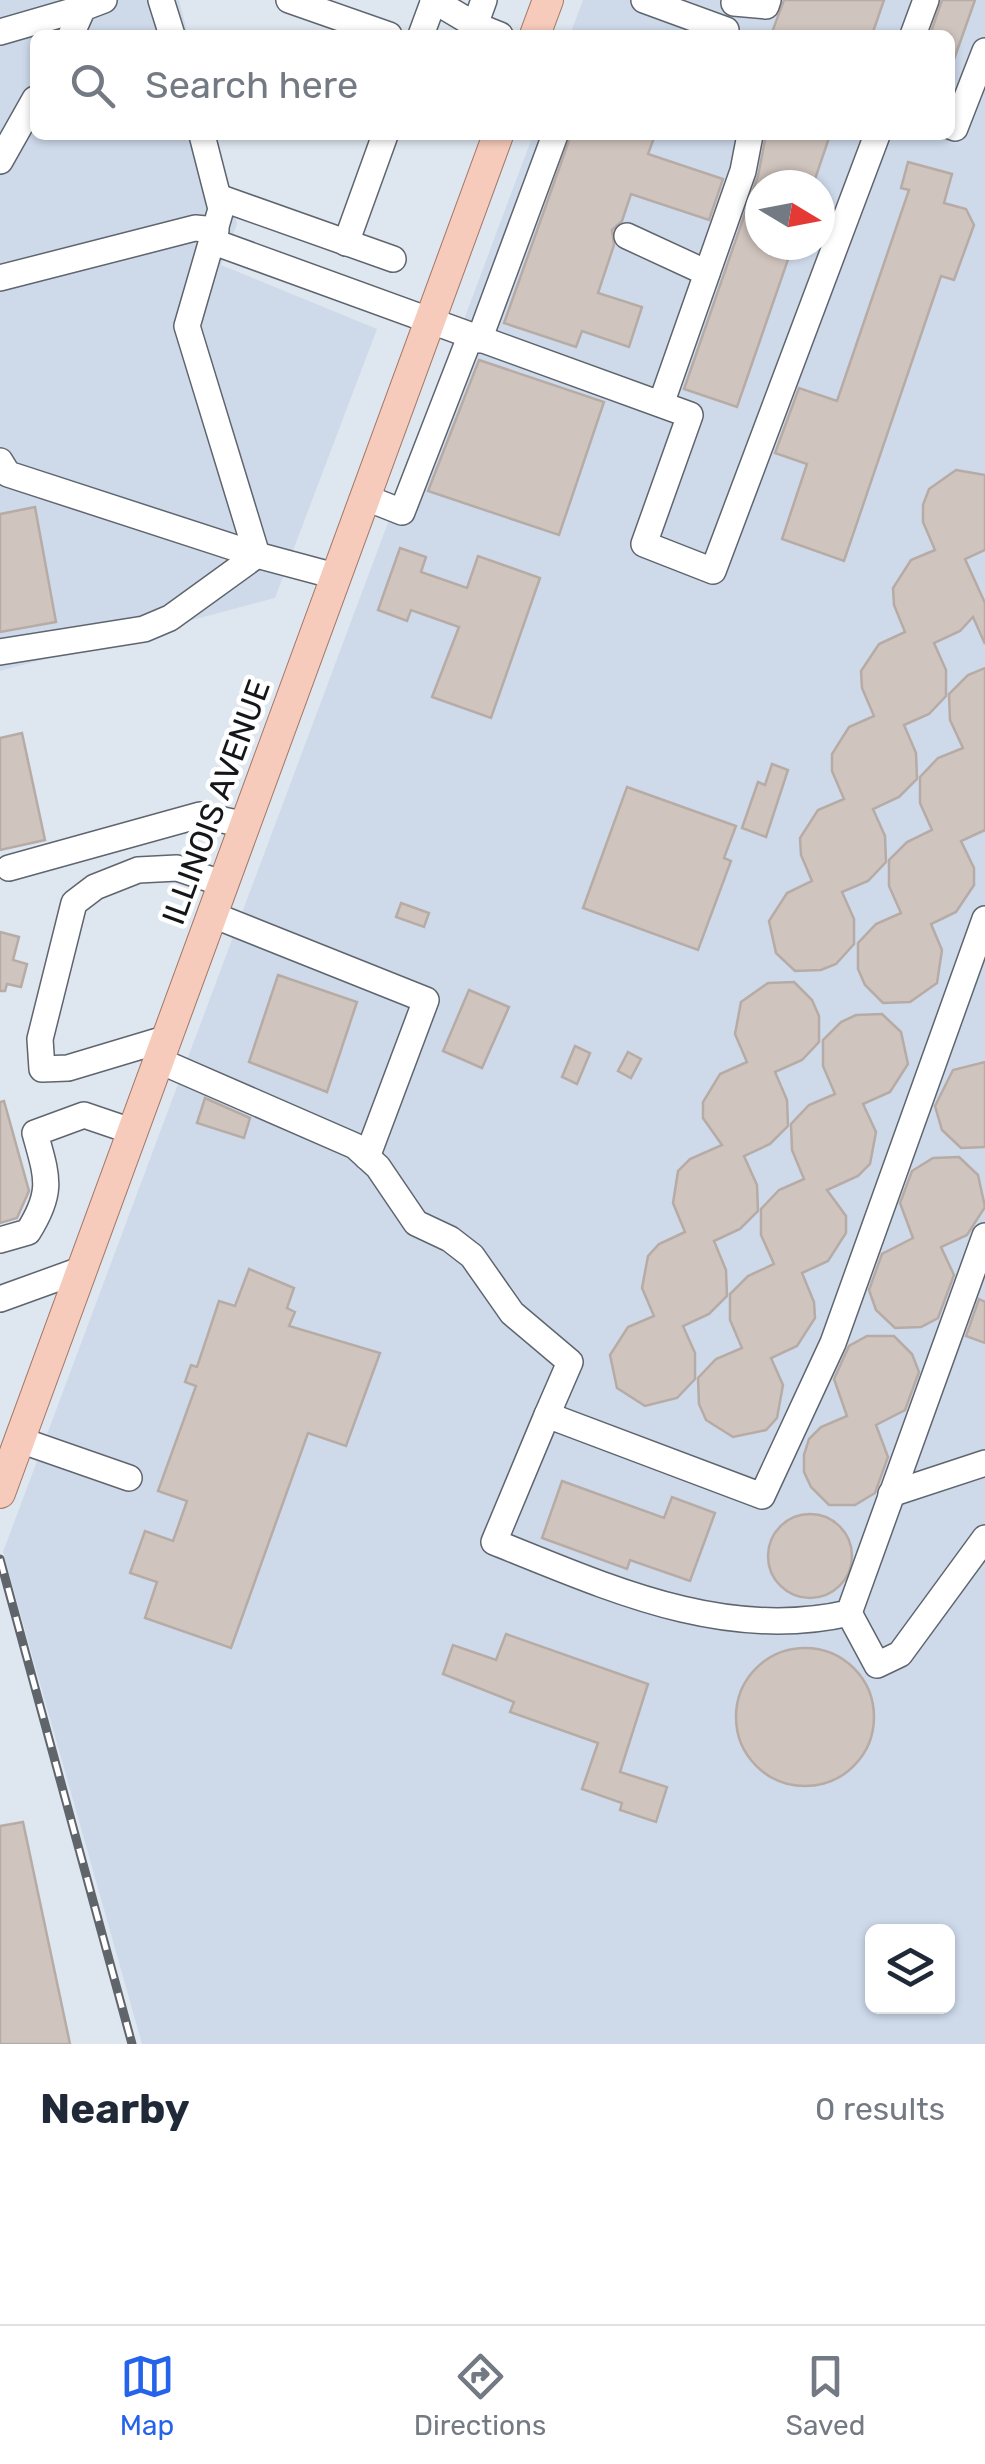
<!DOCTYPE html>
<html lang="en">
<head>
<meta charset="utf-8">
<style>
	body { margin:0; font-family:Rubik,sans-serif; background:#f6f6f7; color:#1f2937 }
	.controls { position:absolute; right:30px; bottom:30px; display:grid; overflow:hidden; border-radius:15px; box-shadow:0 2px 8px #0004 }
	.controls button { width:90px; height:90px; display:grid; place-items:center; padding:0; border:0; border-bottom:2px solid #e0e1e3; background:#fff; color:#1f2937; font:50px sans-serif }
	.compass { position:absolute; left:745px; top:170px; width:90px; height:90px; border-radius:50%; background:#fff; box-shadow:0 2px 8px #0004; rotate:100deg }
	.list { margin:0; padding:0; list-style:none }
	h2 { display:flex; justify-content:space-between; align-items:center; height:130px; margin:0; padding:0 40px; font-size:42px }
	h2 small { font-size:32px; font-weight:400; color:#747a83 }
	.icon { flex:none; width:55px; height:55px; fill:none; stroke:currentColor; stroke-width:2; stroke-linecap:round; stroke-linejoin:round }
	.map { position:relative; flex:none; width:985px; height:2044px; overflow:hidden }
	.search { position:absolute; background:#fff; box-shadow:0 2px 8px #0004; left:30px; right:30px; top:30px; height:110px; display:flex; align-items:center; gap:25px; box-sizing:border-box; padding:0 35px; border-radius:15px; color:#747a83; font-size:38px }
	.sheet { height:280px; background:#fff }
	nav { display:flex; justify-content:space-around; align-items:center; box-sizing:border-box; height:140px; border-top:2px solid #e0e1e3; background:#fff; font-size:28px; color:#747a83 }
	nav a { display:grid; justify-items:center; gap:5px }
	nav .on { color:#2563eb }
	.map>svg:first-child { display:block }
</style>
</head>
<body>
<div class="map">
<svg width="985" height="2044" viewBox="0 0 985 2044">
	<rect width="100%" height="100%" fill="#dee6f0"/>
	<g fill="#cedaea" fill-rule="evenodd">
		<path d="M0 0H179L188 35H35V135H214L237 224 221 265 377 329 275 598 0 671Z"/>
		<path d="M583 0H985V2044H142L3 1552 533 135H950V35H570ZM760 185H820V245H760ZM872 1932H948V2006H872Z"/>
	</g>
	<g fill="#d0c4be" stroke="#b7aba6" stroke-width="2.5">
		<path d="M784 0H884L872 35H771Z"/>
		<path d="M942 0H975L952 65 950 35H930Z"/>
		<path d="M571 135H655L648 154 723 179 709 220 631 194 622 221 612 230 614 245 598 293 642 307 629 347 582 331 576 347 504 323Z"/>
		<path d="M766 135H830L813 185H760V245H793L737 407 684 389 758 176Z"/>
		<path d="M908 162 952 174 944 203 966 209 974 225 954 280 941 276 844 561 782 539 807 464 775 453 799 388 837 401 909 190 901 188Z"/>
		<path d="M479 360 604 402 559 535 428 491Z"/>
		<path d="M956 470 985 475V550L965 559 985 603V644L973 617 960 631 934 643 946 670V696L929 714 904 725 916 753 917 779 899 797 873 809 885 836 886 862 868 881 842 892 854 919V944L836 964 821 970 795 971 776 953 769 921 787 893 812 881 801 855 800 838 818 810 844 799 832 771V754L849 727 874 716 862 688 861 671 879 644 905 632 894 605 893 588 911 560 935 550 923 522V505L929 489Z"/>
		<path d="M35 507 56 622 0 632V514Z"/>
		<path d="M400 548 426 557 421 572 467 588 478 556 540 578 491 718 432 697 459 627 411 610 407 621 378 610Z"/>
		<path d="M985 668V830L961 841 974 868V885L956 912 931 924 942 950 937 983 910 1002 883 1003 865 985 858 969V943L876 924 901 913 889 886V860L907 842 932 830 920 803V777L938 758 963 748 950 720 949 694 968 675Z"/>
		<path d="M22 733 45 840 0 850V738Z"/>
		<path d="M772 764 788 770 766 837 742 828 758 782 765 785Z"/>
		<path d="M627 787 736 826 724 858 731 861 698 950 583 908Z"/>
		<path d="M401 903 429 913 424 927 396 917Z"/>
		<path d="M0 932 19 937 13 960 27 964 21 987 7 984 5 991H0Z"/>
		<path d="M278 975 357 1002 327 1092 249 1062Z"/>
		<path d="M794 982 812 1000 819 1016V1042L802 1060 775 1072 787 1100 788 1126 770 1144 744 1156 757 1185 758 1211 740 1229 714 1241 726 1270 727 1296 709 1314 683 1326 695 1353V1379L677 1398 645 1406 617 1388 610 1355 628 1327 654 1316 642 1288 648 1256 659 1244 685 1232 673 1203 678 1171 690 1159 722 1145 703 1118V1102L720 1074 747 1062 735 1034 741 1002 768 983Z"/>
		<path d="M469 990 509 1007 482 1068 443 1051Z"/>
		<path d="M882 1014 901 1032 908 1064 890 1092 863 1104 876 1132 870 1164 858 1176 827 1190 846 1216V1233L828 1261 802 1273 814 1302 815 1318 797 1346 771 1358 783 1385 777 1418 766 1430 733 1437 706 1420 699 1404 698 1378 716 1359 742 1348 730 1320V1294L748 1276 774 1264 761 1235V1209L779 1190 804 1179 792 1150 791 1124 809 1105 835 1094 823 1066V1040L841 1022 856 1015Z"/>
		<path d="M575 1046 590 1053 577 1084 562 1077Z"/>
		<path d="M628 1052 641 1059 631 1078 618 1071Z"/>
		<path d="M985 1062V1147L961 1148 942 1130 935 1106 953 1070Z"/>
		<path d="M205 1098 250 1118 244 1138 197 1123Z"/>
		<path d="M4 1101 29 1191 17 1218 0 1223V1102Z"/>
		<path d="M959 1157 978 1175 985 1207 967 1235 941 1247 954 1275 938 1318 921 1327 895 1328 876 1310 869 1290 882 1254 913 1238 900 1203 912 1171 933 1158Z"/>
		<path d="M249 1269 294 1288 287 1308 295 1312 289 1326 380 1353 346 1446 308 1433 231 1648 145 1618 157 1582 130 1573 145 1531 173 1541 187 1501 158 1491 196 1386 185 1382 191 1365 197 1367 219 1301 235 1306Z"/>
		<path d="M979 1299 985 1302V1343L966 1336Z"/>
		<path d="M867 1336H894L912 1354 919 1372 905 1410 876 1425 888 1457 875 1493 855 1505H829L811 1487 804 1472V1455L809 1439 821 1427 847 1416 834 1379 849 1346Z"/>
		<path d="M562 1481 664 1518 672 1497 715 1513 690 1581 630 1560 627 1569 542 1538Z"/>
		<circle cx="810" cy="1556" r="42"/>
		<path d="M506 1634 648 1684 620 1772 667 1787 656 1822 620 1810 622 1803 582 1789 598 1743 510 1712 514 1702 443 1674 453 1645 496 1660Z"/>
		<circle cx="805" cy="1717" r="69"/>
		<path d="M23 1822 70 2044H0V1826Z"/>
	</g>
	<g fill="none" stroke-linecap="round" stroke-linejoin="round">
		<defs>
			<g id="minor">
				<path d="M161 0 172 35"/>
				<path d="M289 0 389 35"/>
				<path d="M433 0 475 25"/>
				<path d="M484 0 475 25 500 35"/>
				<path d="M644 0 726 30"/>
				<path d="M734 3 766 6 768 0"/>
				<path d="M0 32 83 8"/>
				<path d="M71 35 83 8 104 0"/>
				<path d="M421 35 434 0"/>
				<path d="M913 35 926 0"/>
				<path d="M950 126 955 128 985 51"/>
				<path d="M202 135 221 209 187 326 257 555"/>
				<path d="M0 161 35 99"/>
				<path d="M221 198 393 259"/>
				<path d="M627 236 707 273"/>
				<path d="M214 242 690 415 644 544 713 571 877 135"/>
				<path d="M346 243 385 135"/>
				<path d="M0 278 195 228 216 230"/>
				<path d="M479 340 555 135"/>
				<path d="M661 404 743 171 750 135"/>
				<path d="M0 461 8 474 257 555"/>
				<path d="M364 497 402 512 470 337"/>
				<path d="M0 652 144 629 170 618 257 555 335 576"/>
				<path d="M9 868 200 815 246 825"/>
				<path d="M213 915 426 1000 367 1157"/>
				<path d="M985 919 833 1343 762 1496 547 1415 494 1542C607 1587 724 1642 849 1613L985 1236"/>
				<path d="M168 1038 68 1068 42 1069 40 1039 74 903 95 887 138 870 177 868 224 884"/>
				<path d="M160 1061 355 1146 378 1167 416 1223 450 1239 472 1256 512 1313 570 1362 547 1415"/>
				<path d="M0 1240 28 1232C54 1191 47 1177 35 1133L84 1115 134 1132"/>
				<path d="M0 1299 83 1269"/>
				<path d="M20 1440 129 1478"/>
				<path d="M891 1494 985 1463"/>
				<path d="M849 1613 877 1665 900 1654 985 1538"/>
			</g>
			<g id="major">
				<path d="M535 35 548 0"/>
				<path d="M0 1493 498 135"/>
			</g>
		</defs>
		<use href="#minor" stroke="#5f656e" stroke-width="28"/>
		<use href="#major" stroke="#a37665" stroke-width="32"/>
		<use href="#minor" stroke="#fff" stroke-width="25"/>
		<use href="#major" stroke="#f6cbbb" stroke-width="30"/>
		<defs>
			<path id="rail" d="M0 1559 132 2044"/>
		</defs>
		<use href="#rail" stroke="#60656b" stroke-width="9"/>
		<use href="#rail" stroke="#fff" stroke-width="5" stroke-dasharray="15" stroke-linecap="butt"/>
	</g>
	<g text-anchor="middle" stroke-width="9" stroke-linejoin="round" paint-order="stroke">
		<g font-size="32" fill="#14161a" stroke="#fff">
			<text transform="translate(216 802) rotate(-70)" y="11">ILLINOIS AVENUE</text>
		</g>
	</g>
</svg>
<div class="controls">
<button><svg class="icon" aria-label="layers" viewBox="0 0 24 24"><path d="M12 4l9 5-9 5-9-5zM3 14l9 5 9-5"/></svg></button>
</div>
<svg class="compass" viewBox="-18 -18 36 36"><path d="M0-13l5 13h-10z" fill="#e53935"/><path d="M0 13l5-13h-10z" fill="#747a83"/></svg>
<div class="search"><svg class="icon" aria-label="search" viewBox="0 0 24 24"><circle cx="10" cy="10" r="6"/><path d="M15 15l6 6"/></svg>Search here</div>
</div>
<section class="sheet">
<h2>Nearby<small>0 results</small></h2>
<ul class="list">
</ul>
</section>
<nav>
<a class="on"><svg class="icon" aria-label="map" viewBox="0 0 24 24"><path d="M3 6l6-2 6 2 6-2v14l-6 2-6-2-6 2zM9 4v14M15 6v14"/></svg>Map</a>
<a><svg class="icon" aria-label="directions" viewBox="0 0 24 24"><path d="M12 3l9 9-9 9-9-9zM9 14v-3h6M13 9l2 2-2 2"/></svg>Directions</a>
<a><svg class="icon" aria-label="saved" viewBox="0 0 24 24"><path d="M7 4h10v16l-5-4-5 4z"/></svg>Saved</a>
</nav>
</body>
</html>
